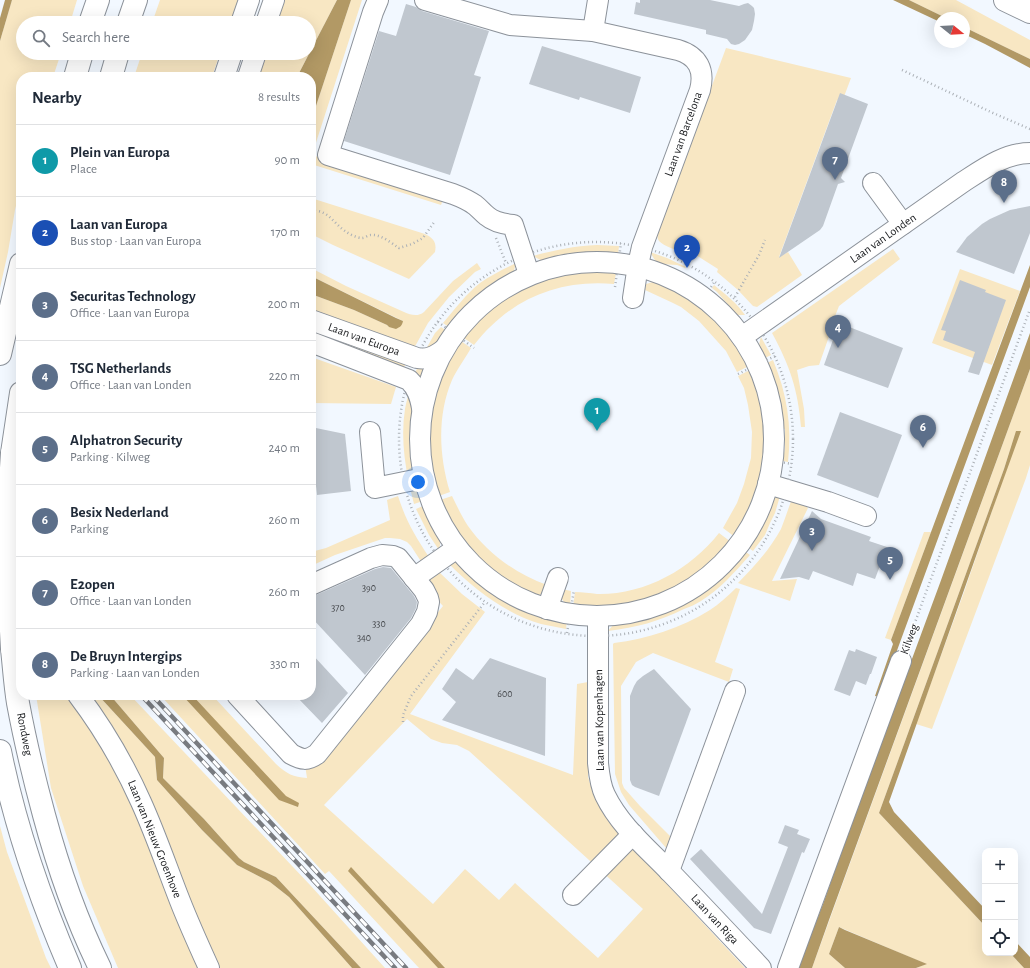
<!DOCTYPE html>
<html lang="en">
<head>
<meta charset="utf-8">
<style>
	body { margin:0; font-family:"Alegreya Sans",sans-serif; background:#f6f6f7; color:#1f2937 }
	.controls { position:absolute; right:12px; bottom:12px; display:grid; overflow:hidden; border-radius:8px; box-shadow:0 4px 16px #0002 }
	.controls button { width:36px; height:36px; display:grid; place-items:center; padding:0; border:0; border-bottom:1px solid #e0e1e3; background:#fff; color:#1f2937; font:20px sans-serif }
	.compass { position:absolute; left:934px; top:12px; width:36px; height:36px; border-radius:50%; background:#fff; box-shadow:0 4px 16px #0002; rotate:108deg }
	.you { position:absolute; left:418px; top:482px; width:14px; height:14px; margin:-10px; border:3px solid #fff; border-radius:50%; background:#1a73e8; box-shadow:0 0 0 6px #1a73e833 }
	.badge { display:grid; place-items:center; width:26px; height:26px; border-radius:50%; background:#1a73e8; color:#fff; font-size:13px; font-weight:700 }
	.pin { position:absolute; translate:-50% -33px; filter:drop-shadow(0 1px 2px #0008) }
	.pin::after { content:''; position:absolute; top:21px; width:14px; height:12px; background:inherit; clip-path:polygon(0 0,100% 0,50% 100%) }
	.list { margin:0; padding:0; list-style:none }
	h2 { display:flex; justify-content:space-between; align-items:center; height:52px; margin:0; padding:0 16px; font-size:17px }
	h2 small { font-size:13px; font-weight:400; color:#747a83 }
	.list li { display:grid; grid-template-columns:26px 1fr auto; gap:12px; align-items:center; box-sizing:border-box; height:72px; padding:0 16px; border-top:1px solid #e0e1e3 }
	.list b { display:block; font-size:15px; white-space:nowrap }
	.list p { margin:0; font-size:13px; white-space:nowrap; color:#747a83 }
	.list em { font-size:13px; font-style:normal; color:#747a83 }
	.icon { flex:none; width:22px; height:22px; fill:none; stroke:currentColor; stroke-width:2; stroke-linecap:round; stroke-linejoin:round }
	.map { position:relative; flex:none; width:1030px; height:968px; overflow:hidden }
	.search { position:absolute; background:#fff; box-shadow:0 4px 16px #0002; left:16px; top:16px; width:300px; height:44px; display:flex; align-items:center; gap:10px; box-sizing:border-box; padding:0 14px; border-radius:22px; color:#747a83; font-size:15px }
	.panel { position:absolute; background:#fff; box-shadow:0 4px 16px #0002; left:16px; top:72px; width:300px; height:628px; border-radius:16px }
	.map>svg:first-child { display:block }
</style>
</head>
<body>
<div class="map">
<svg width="1030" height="968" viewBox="0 0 1030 968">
	<rect width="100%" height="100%" fill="#f2f8ff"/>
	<g fill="#f8e7c3" fill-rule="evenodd">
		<path d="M12 0H77L70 23H23V53H61L53 77H21V185L15 210 8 252 0 288V41Z"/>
		<path d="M160 0H238L230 23H152Z"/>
		<path d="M285 0H337L297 77H259L267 53H309V23H277Z"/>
		<path d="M351 0H362L312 155 444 197 441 205 311 164V117L315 109Z"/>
		<path d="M909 0H956L1030 40V59L964 27V18H946Z"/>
		<path d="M726 48 851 78 842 102 837 100 779 257 788 252 802 275 757 307 753 306 738 290 717 272 718 269 688 250 686 253C679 251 663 246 659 241 656 237 658 232 659 228Z"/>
		<path d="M142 53H220L212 77H134Z"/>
		<path d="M311 198 425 234C433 238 437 242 435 252L409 279 333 245 311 234Z"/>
		<path d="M597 245 619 246 618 255 590 253 572 255 544 262 533 256C554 250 575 246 597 245Z"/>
		<path d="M893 249 900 259 839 306 832 324 833 325 819 365 809 366 797 370 804 409 805 427H801C798 390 790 366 772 333Z"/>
		<path d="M650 252 667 258 686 267 685 268 677 265 660 264 656 262Z"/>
		<path d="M477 263 481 269 475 272 449 297 428 323 413 350 311 312V294L354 310 387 325 389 327 403 321 311 276V268L346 286 404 312C411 315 418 317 424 312L453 281Z"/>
		<path d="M516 263 513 274 488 288 471 303 450 328 443 323C454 310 467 293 480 283 491 275 504 269 516 263Z"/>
		<path d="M607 267 617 268 614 284C557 279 509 300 474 345L461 336C466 329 471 323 477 317 513 280 557 268 607 267Z"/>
		<path d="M960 269 1020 291 992 365 932 343Z"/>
		<path d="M656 278C700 296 729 324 751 365L737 372 726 351 699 321 681 307 673 303 645 290 646 284 656 281Z"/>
		<path d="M714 285C725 294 737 303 745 315H737L717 292 712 288Z"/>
		<path d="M311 326 406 362 403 371 311 337Z"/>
		<path d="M441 327 447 331 439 343 426 349 435 333Z"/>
		<path d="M761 337 771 355 763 359C759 350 758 346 761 337Z"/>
		<path d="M458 339 471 348C465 359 457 369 452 380 437 415 439 456 450 492L436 497C428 475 423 439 427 415 431 389 442 361 458 339Z"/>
		<path d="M311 357 396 387 391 404 311 403Z"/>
		<path d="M773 360C787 394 792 425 788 462L783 461 785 447V429L780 428C779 405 774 386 765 364Z"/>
		<path d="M432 365 424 387 414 376 418 366Z"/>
		<path d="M752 369C755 376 759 383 761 389 763 396 764 404 765 411 772 455 762 501 735 537L723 528 737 503 744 484 751 458 752 432 748 405 744 388 738 376Z"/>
		<path d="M1030 369V465L1026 478 932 729 916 724 963 595 992 511 1016 431 1004 469 879 813 985 926V953H1010L1024 968H916L926 964 839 927 829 954 845 968H812Z"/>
		<path d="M409 391 414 403 412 430 414 467 418 485 423 501 414 504C406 473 400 441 405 409 406 403 408 397 409 391Z"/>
		<path d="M777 495 780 496 775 513 770 523 765 535 753 551 746 546 761 522 771 498Z"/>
		<path d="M398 496C406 521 415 536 429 557L422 563 411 546 407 542 400 539 390 538H385L335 555 311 566V552L326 548 390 520 387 500Z"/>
		<path d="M452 496C457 506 462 517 468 526 487 553 516 574 547 585L545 592 537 596 536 598C487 575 460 550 437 501Z"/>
		<path d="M792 499 798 500 808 508 772 581 797 579 790 601 738 583C755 566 770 549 781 529 785 519 788 509 792 499Z"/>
		<path d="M425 505 441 539 439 550 429 535 416 509Z"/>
		<path d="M924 532H931L891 640 885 638Z"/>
		<path d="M719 533 731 542C724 550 718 558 710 565 675 597 620 616 573 607L575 592C582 592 590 593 597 594 644 595 690 570 719 533Z"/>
		<path d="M743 550 750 555C735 572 720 589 701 601 696 604 690 607 684 609 658 622 637 627 608 631 610 629 612 626 614 624 620 619 628 620 635 619 648 616 661 611 673 605 702 592 723 573 743 550Z"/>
		<path d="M459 562C466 567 471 573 478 579 483 583 489 588 495 592 517 608 541 614 567 620L566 629C558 627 549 626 541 624 505 613 475 590 448 563Z"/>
		<path d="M438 571 462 594 485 612 410 714 573 775 577 684 588 682V777L593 793 601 809 609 822 745 968H419L329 871 325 874 160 695H212L276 764C287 774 293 777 307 778L305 765 318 761 443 606 430 592V578ZM407 719 431 739 442 743 457 745 469 751 643 909 598 958 515 883 499 900 465 869 433 904 324 805Z"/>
		<path d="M736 588 740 589 715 662 733 669 729 682 653 653 636 662 621 686 622 783 624 788 640 806 675 841 667 849 629 805 621 792 615 774 613 644 614 643C647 639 681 628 710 610 719 604 728 596 736 588Z"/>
		<path d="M562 589 571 591 570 607 565 606V604L561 597Z"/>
		<path d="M36 695H66L96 734 125 790 205 968H118L83 886 51 788Z"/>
		<path d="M91 695H98L155 757 157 780 202 830 237 865 270 882 289 897 352 968H217L108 720Z"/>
		<path d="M110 695H130L311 886 385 968H361L276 877 244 862 239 858 204 819 163 778 164 758Z"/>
		<path d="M0 826 7 852 46 958 51 968H0Z"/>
	</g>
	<g fill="#b29965">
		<path d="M5 0H12L0 41V18Z"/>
		<path d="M337 0H351L315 109 311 117V77H297Z"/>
		<path d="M893 0H909L946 18H940V22Z"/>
		<path d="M964 27 1030 59V68L985 44 964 34Z"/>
		<path d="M1030 265V287L880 697 875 696 893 644 891 640Z"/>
		<path d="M311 276 396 318 403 321C402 326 400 327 396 329L389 327 387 325 354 310 311 294Z"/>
		<path d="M1030 333V369L829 920 812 968H798L823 904 861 797 940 583Z"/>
		<path d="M1016 431H1021L992 511 889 802 894 812 985 909V926L879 813 1004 469Z"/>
		<path d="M98 695H110L164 758 163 778 204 819 239 858 244 862 276 877 361 968H352L289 897 270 882 237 865 202 830 157 780 155 757Z"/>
		<path d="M182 695H192L286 796 299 803 298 807 279 800Z"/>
		<path d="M351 867 445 968H438L348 871Z"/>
		<path d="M839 927 845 930 927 964 916 968H845L829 954Z"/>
		<path d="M1015 941 1030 957V968H1024L1010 953H1015Z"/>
	</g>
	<g fill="#c0c7cf">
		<path d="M640 0H710L739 6 744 4 748 3 752 6 754 8 755 14 754 21 752 30 745 40 739 44 735 45 731 44 727 39 706 34V30L634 14 636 2 640 3Z"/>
		<path d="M406 4 416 7 422 11 489 31 474 75 481 77 450 175 344 141 379 31 396 36Z"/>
		<path d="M542 46 641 77 630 113 580 97 579 100 529 84Z"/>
		<path d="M840 93 868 104 841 178 845 182 838 184 823 226 820 230 779 258Z"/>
		<path d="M1030 206V233L1014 274 956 252 967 237 982 224 990 219 1010 210Z"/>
		<path d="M960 280 986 290 985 292 1006 300 979 375 968 372 975 352 943 340 946 331 941 330Z"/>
		<path d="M839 323 903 348 888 388 824 365Z"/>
		<path d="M840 412 902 435 878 498 817 475Z"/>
		<path d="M311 427 345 434 351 491 317 495 311 440Z"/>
		<path d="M812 511 821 519 871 537 869 541 887 547 875 579 857 573 853 586 813 571 809 580 799 577 780 579Z"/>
		<path d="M383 567 391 568 414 596 417 602 416 608 411 618 365 675 311 617V596L316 595 375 569Z"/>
		<path d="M856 649 877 657 871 674H870L866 685 856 681 850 696 834 690 849 650 855 652Z"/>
		<path d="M311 653 348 693 322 723 295 695H311Z"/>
		<path d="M490 658 546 678 545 756 442 720 456 702 442 689 456 668 473 680Z"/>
		<path d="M654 669 691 709 659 796 635 787 632 785 630 780V696L634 686 637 681 643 676Z"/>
		<path d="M785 825 799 830 797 834 810 839 804 853 802 852 771 934 754 928 690 859 701 849 762 914 788 847 778 843Z"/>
	</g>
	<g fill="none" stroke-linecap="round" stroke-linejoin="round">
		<defs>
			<g id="minor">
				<path d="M378 0 373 12 328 155 453 194C461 197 468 200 475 205 479 208 483 213 487 216 494 222 504 224 513 225L529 274"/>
				<path d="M425 0 510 25 593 31 678 50C698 56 705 70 700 90L642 247 638 265 633 298"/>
				<path d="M241 23 249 0"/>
				<path d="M266 23 274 0"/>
				<path d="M593 31 598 0"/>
				<path d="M224 77 232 53"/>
				<path d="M248 77 256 53"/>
				<path d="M873 183 903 224"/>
				<circle cx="597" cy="439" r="177"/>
				<path d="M311 320 417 358C428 360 435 356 443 350"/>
				<path d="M742 337 963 182C983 169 1005 153 1030 153"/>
				<path d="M311 342 409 380C417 388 420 396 422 408"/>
				<path d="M370 432 375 488 424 478"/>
				<path d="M768 484 828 502 866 516"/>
				<path d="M414 578 457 548"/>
				<path d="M547 609 558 578"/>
				<path d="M598 616V763C599 773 600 785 605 795 620 826 647 848 670 872 701 904 731 936 761 968"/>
				<path d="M78 695C103 728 124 764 141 802 156 835 167 868 180 901 189 924 199 946 209 968"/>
				<path d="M237 695 291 754C302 760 307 761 317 754L421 624 427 612 429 602 428 598 424 590 398 558 393 556 382 555 371 558 311 585"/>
				<path d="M669 871 735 691"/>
				<path d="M573 895 633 834"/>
				<path d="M788 968 901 661"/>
			</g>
			<g id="highway">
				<path d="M1005 0 1030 12"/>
				<path d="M90 23 98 0"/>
				<path d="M128 23 136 0"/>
				<path d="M75 77 82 53"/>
				<path d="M111 77 118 53"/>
				<path d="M0 354 21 264"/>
				<path d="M12 453 21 393"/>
				<path d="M12 649C14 667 15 685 18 703 25 741 34 778 44 815 58 867 76 919 100 968"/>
				<path d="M0 751C15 826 40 898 70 968"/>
			</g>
		</defs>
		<use href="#minor" stroke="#8c929a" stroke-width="22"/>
		<use href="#highway" stroke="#8c929a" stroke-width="24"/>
		<g stroke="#abb0b6" stroke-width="2.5" stroke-dasharray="1 3" stroke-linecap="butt">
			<path d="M902 70 993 113 1030 129"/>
			<path d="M311 211C328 209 333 223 345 231 349 234 357 238 362 238 365 238 368 235 371 235 381 234 391 243 399 248L412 244 423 238 435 221"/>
			<path d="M496 238 506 263"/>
			<circle cx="596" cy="439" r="197"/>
			<path d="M615 287 621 243"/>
			<path d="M711 287 715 281"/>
			<path d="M735 297 759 255 765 240"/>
			<path d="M438 322 474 348"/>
			<path d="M738 374 775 356"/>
			<path d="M780 462 792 464"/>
			<path d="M567 633 574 590"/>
			<path d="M906 647 1030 309"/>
			<path d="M403 722V715L411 696 485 602"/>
		</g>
		<use href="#minor" stroke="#fff" stroke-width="20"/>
		<use href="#highway" stroke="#fff" stroke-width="22"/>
		<defs>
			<g id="rail">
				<path d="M0 532 21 555"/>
				<path d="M0 544 21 567"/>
				<path d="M141 695 395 968"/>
				<path d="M152 695 406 968"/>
			</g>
		</defs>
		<use href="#rail" stroke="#787b80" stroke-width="4.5"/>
		<use href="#rail" stroke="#fff" stroke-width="3" stroke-dasharray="9" stroke-linecap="butt"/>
		<defs>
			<path id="highway-bridge" d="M12 649 8 577V513L12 453"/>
		</defs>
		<use href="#highway-bridge" stroke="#8c929a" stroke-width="24" stroke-linecap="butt"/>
		<use href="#highway-bridge" stroke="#fff" stroke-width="22"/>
	</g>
	<g text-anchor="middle" stroke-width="3" stroke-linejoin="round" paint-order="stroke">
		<g font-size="10" fill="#43464a">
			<text x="369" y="591">390</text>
			<text x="338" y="611">370</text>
			<text x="379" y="627">330</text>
			<text x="364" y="641">340</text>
			<text x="505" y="697">600</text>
		</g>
		<g font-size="12" fill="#191b1e" stroke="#fff">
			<text transform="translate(683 134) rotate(-70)" y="4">Laan van Barcelona</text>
			<text transform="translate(883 238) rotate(-35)" y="4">Laan van Londen</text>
			<text transform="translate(364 339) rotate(20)" y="4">Laan van Europa</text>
			<text transform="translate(909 639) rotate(-70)" y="4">Kilweg</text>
			<text transform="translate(599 720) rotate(-91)" y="4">Laan van Kopenhagen</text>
			<text transform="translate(25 734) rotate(79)" y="4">Rondweg</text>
			<text transform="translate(155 839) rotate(68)" y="4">Laan van Nieuw Groenhove</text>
			<text transform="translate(715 919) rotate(47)" y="4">Laan van Riga</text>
		</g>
	</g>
</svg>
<div class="controls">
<button>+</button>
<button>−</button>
<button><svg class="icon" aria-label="locate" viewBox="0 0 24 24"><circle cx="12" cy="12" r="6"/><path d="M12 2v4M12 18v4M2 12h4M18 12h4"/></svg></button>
</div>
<svg class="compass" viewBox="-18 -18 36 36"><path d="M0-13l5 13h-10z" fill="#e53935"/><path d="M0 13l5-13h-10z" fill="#747a83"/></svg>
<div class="you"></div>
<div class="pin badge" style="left:597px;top:431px;background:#0f9aa8">1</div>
<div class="pin badge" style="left:687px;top:268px;background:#1a4fb4">2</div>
<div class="pin badge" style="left:812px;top:551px;background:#5c6f8a">3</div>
<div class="pin badge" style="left:838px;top:348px;background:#5c6f8a">4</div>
<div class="pin badge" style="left:890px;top:580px;background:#5c6f8a">5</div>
<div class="pin badge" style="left:923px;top:448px;background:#5c6f8a">6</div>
<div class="pin badge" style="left:835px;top:180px;background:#5c6f8a">7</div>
<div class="pin badge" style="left:1004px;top:203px;background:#5c6f8a">8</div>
<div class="search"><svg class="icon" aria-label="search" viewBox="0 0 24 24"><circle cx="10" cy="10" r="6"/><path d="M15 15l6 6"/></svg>Search here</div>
<section class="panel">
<h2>Nearby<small>8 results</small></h2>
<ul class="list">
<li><span class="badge" style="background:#0f9aa8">1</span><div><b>Plein van Europa</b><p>Place</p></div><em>90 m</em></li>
<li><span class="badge" style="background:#1a4fb4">2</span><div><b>Laan van Europa</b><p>Bus stop · Laan van Europa</p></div><em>170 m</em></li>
<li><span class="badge" style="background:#5c6f8a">3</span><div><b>Securitas Technology</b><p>Office · Laan van Europa</p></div><em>200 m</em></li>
<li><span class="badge" style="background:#5c6f8a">4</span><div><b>TSG Netherlands</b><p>Office · Laan van Londen</p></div><em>220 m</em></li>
<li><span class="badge" style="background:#5c6f8a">5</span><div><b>Alphatron Security</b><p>Parking · Kilweg</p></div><em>240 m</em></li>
<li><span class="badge" style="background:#5c6f8a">6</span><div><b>Besix Nederland</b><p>Parking</p></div><em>260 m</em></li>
<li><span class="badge" style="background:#5c6f8a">7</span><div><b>E2open</b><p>Office · Laan van Londen</p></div><em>260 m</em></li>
<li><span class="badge" style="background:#5c6f8a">8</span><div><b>De Bruyn Intergips</b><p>Parking · Laan van Londen</p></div><em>330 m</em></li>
</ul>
</section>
</div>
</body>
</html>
